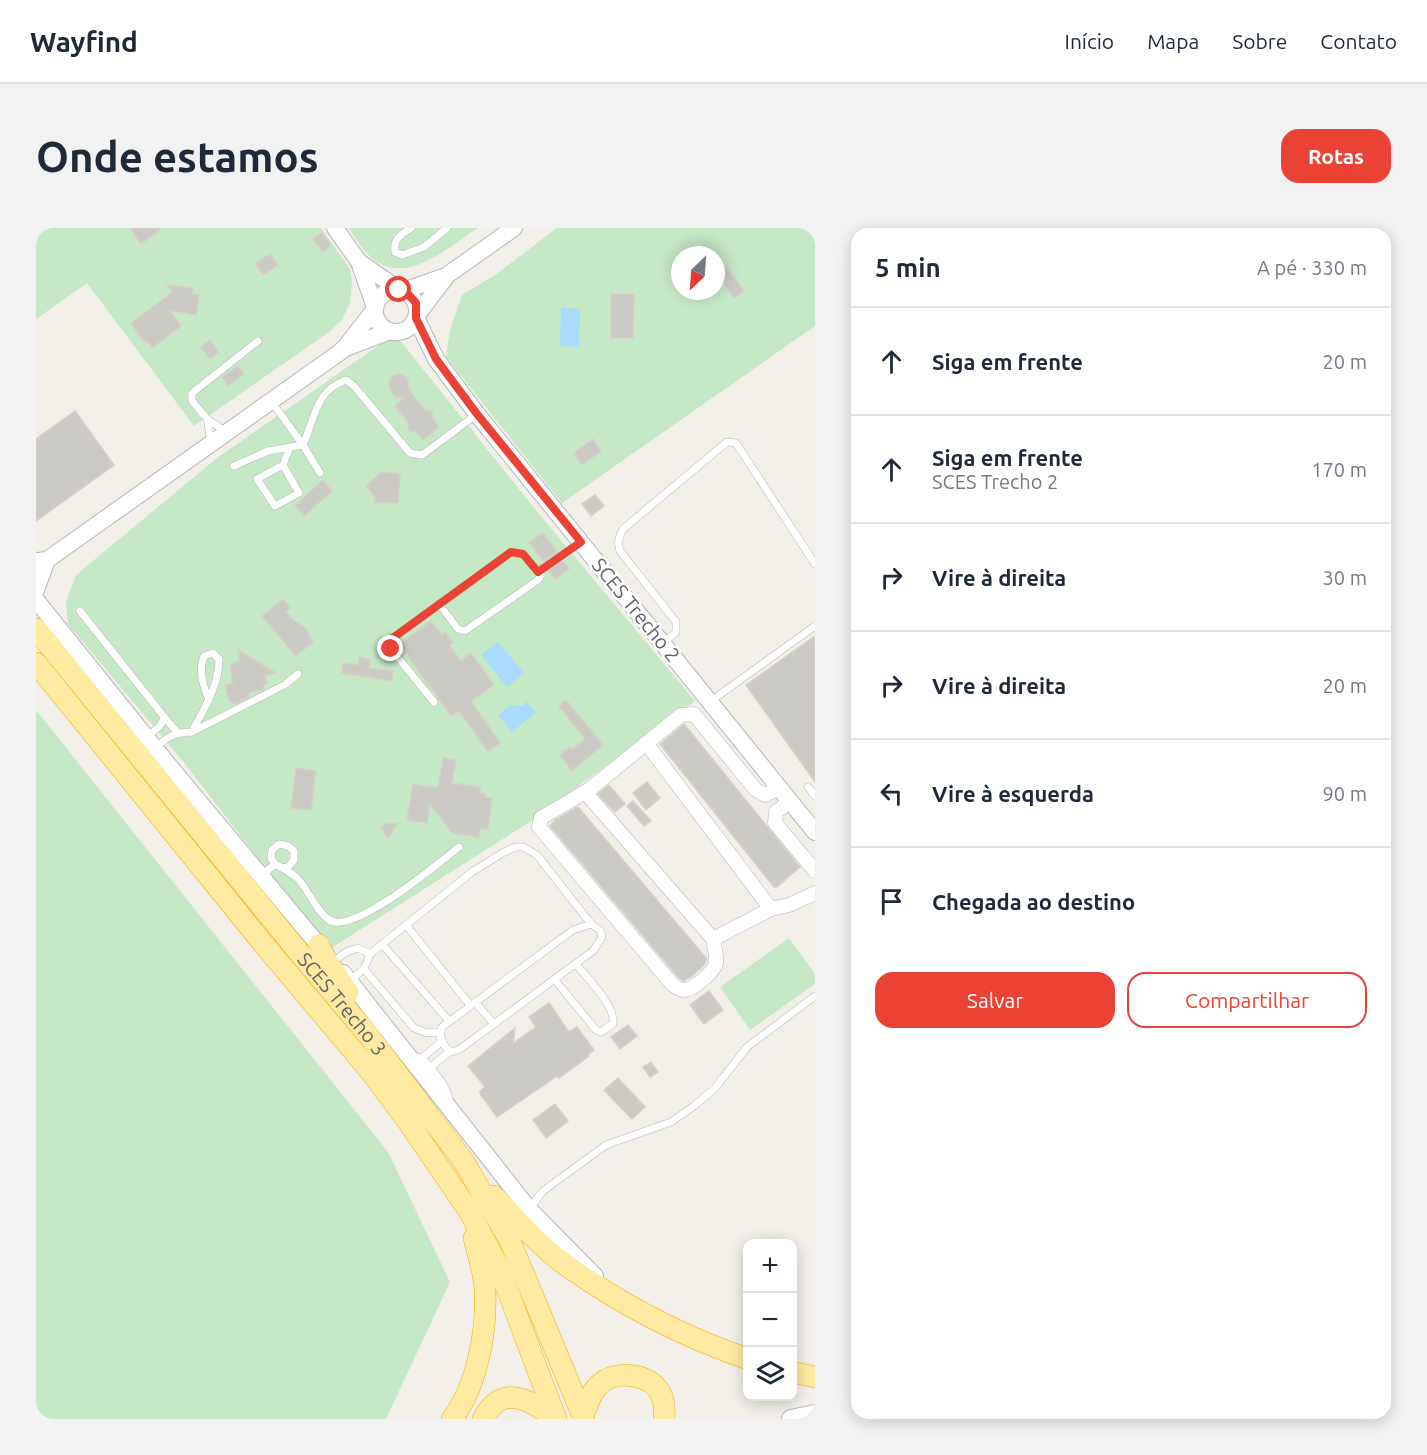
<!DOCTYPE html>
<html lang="pt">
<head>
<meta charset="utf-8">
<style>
	body { margin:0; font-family:Ubuntu,sans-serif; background:#f2f2f3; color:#1f2937 }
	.controls { position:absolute; right:18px; bottom:18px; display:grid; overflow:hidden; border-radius:12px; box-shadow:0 3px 15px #0003 }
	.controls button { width:54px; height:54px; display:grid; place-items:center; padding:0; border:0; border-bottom:2px solid #e0e1e3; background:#fff; color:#1f2937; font:30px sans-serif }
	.compass { position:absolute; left:635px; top:18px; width:54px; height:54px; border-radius:50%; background:#fff; box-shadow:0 3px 15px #0003; rotate:205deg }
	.stop { position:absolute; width:18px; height:18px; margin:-14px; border:4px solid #ea4335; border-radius:50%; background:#fff }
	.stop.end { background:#ea4335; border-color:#fff; box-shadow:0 2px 6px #0008 }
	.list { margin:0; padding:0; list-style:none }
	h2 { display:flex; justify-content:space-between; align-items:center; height:78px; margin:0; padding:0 24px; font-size:26px }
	h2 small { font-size:20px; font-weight:400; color:#747a83 }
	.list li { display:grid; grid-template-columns:39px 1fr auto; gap:18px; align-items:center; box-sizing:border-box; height:108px; padding:0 24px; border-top:2px solid #e0e1e3 }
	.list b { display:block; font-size:22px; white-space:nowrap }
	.list p { margin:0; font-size:20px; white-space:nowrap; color:#747a83 }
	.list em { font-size:20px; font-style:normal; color:#747a83 }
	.actions { display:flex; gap:12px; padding:18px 24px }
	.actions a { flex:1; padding:14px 0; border:2px solid #ea4335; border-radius:18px; text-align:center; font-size:21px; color:#ea4335 }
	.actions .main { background:#ea4335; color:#fff }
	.icon { flex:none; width:33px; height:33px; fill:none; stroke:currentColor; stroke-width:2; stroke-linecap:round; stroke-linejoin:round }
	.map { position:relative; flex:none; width:779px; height:1191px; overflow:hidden; border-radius:18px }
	header { display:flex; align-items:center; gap:36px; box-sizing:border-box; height:84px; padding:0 30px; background:#fff; border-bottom:2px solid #e0e1e3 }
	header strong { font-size:28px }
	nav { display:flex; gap:33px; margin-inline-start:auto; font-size:21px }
	.intro { display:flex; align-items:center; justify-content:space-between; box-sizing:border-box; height:144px; padding:0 36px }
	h1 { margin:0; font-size:42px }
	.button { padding:15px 27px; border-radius:18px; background:#ea4335; color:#fff; font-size:21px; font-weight:700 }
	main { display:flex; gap:36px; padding:0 36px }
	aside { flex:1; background:#fff; border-radius:18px; box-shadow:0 3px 15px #0003 }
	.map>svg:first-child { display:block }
</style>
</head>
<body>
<header>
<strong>Wayfind</strong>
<nav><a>Início</a><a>Mapa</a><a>Sobre</a><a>Contato</a></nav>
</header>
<div class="intro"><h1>Onde estamos</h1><a class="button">Rotas</a></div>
<main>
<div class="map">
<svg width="779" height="1191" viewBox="0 0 779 1191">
	<rect width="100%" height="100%" fill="#f1efe8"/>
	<g fill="#c5e8c5" fill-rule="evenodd">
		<path d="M0 0H285L314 41 316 53 314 75 306 92 293 104 158 198 51 55 0 91Z"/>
		<path d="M313 0H442C415 17 376 54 343 35 330 28 321 12 313 0Z"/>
		<path d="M521 0H779V98L526 275 410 129 414 102 426 67 459 47ZM644 27H680V63H644Z"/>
		<path d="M359 106 503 286 659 473 489 597 292 722 150 537 32 396 30 374 40 347 181 230Z"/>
		<path d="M0 482 352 924 414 1054 350 1191H0Z"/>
		<path d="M753 710 779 746V756L714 802 684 759Z"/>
	</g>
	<g fill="#aadaff">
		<path d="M525 80 544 81 543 119 524 118Z"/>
		<path d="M462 414 488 445 471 459 445 427Z"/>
		<path d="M491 474 500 484 476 504 462 487 474 477 486 478Z"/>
	</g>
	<g fill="#cccac5" stroke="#d6d1c6" stroke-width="1.5">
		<path d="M94 0H126L105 16Z"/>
		<path d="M286 5 295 17 287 24 277 11Z"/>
		<path d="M234 26 242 37 227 47 219 36Z"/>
		<path d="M690 38 708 63 698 70 680 45Z"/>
		<path d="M131 57 157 60 156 66 163 67 160 87 133 82 145 98 116 120 110 112 108 114 95 95 137 64Z"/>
		<path d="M575 66H598L597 110H575Z"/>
		<path d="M174 112 183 124 174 131 165 119Z"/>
		<path d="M202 138 208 146 192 158 186 149Z"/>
		<path d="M366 146 372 151 373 162 390 183H397L396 190 403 199 387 212 380 204 372 203 373 195 359 178 368 170 358 168 353 159V154L358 147Z"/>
		<path d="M39 183 78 237 0 293V211Z"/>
		<path d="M557 211 565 223 546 237 538 225Z"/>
		<path d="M345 244 364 246 362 275 338 274 339 269 330 258Z"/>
		<path d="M287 252 296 263 268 288 259 277Z"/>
		<path d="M559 267 568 278 555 288 546 276Z"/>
		<path d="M507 305 521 324 507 333 493 314Z"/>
		<path d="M527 333 533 341 519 351 513 342Z"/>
		<path d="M247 371 254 380 250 384 255 390 270 401 276 411 277 414 260 428 226 388Z"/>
		<path d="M395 393 406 407 409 403 417 415 413 417 425 433 435 425 458 457 435 473 464 515 452 524 423 483 415 488 363 416Z"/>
		<path d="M779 408V554L710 457Z"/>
		<path d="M202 422 240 445 229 448 231 456 227 457 228 461 212 465 213 469 198 476 193 473 189 457 197 455 194 440 197 435 204 433Z"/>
		<path d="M323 429 334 431 333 440 357 443 356 453 306 445 307 435 322 437Z"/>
		<path d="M530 472 567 517 536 543 524 527 534 519 536 521 549 511 523 478Z"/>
		<path d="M648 496 764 639 741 659H738L624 516Z"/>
		<path d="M407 530 420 532 416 555 445 559 444 565 449 566V569L456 570 452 601 444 600 443 609 416 605 394 576 391 595 371 592 377 556 402 560Z"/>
		<path d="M260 540 280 543 275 582 255 580Z"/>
		<path d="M611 554 624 570 610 582 597 565Z"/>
		<path d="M573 557 589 576 579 584 562 566Z"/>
		<path d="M597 573 615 593 608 598 591 578Z"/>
		<path d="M542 579 671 731 668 737 656 748 647 753 642 749 514 598 520 591Z"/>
		<path d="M350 595 361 596 352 610 345 600Z"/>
		<path d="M673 763 687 782 668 796 654 777Z"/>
		<path d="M513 775 533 804 541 799 558 822 552 826 553 828 523 850 521 848 461 889 444 866V863L449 859 432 838 479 800 477 815 500 799 493 789Z"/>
		<path d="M592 797 601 808 584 821 575 809Z"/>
		<path d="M615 834 622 844 614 849 607 839Z"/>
		<path d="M582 850 609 879 596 891 568 862Z"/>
		<path d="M519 876 532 893 510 910 497 892Z"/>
	</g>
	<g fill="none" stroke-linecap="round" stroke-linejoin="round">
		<defs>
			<g id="service">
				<path d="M375 0C365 7 357 10 359 24L366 27 388 19 411 0"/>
				<path d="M235 173 267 217 284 245"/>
				<path d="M172 192 174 214"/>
				<path d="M191 204 172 192 156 173V165L222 113"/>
				<path d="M247 237 263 265 239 278 221 251 247 237 254 219"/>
				<path d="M198 238 232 223 267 217C279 190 279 163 310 152L318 158 374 225 386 227 441 186"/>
				<path d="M502 343 545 314"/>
				<path d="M44 383 129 490 123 499 110 509"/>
				<path d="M626 416 640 404V394L584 323C581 314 583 309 587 301L691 214 700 215 779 336"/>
				<path d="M675 473 779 398"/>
				<path d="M398 474 355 421 354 412C395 383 435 354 475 324L487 326 505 347 502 352 429 403 422 401 403 376"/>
				<path d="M129 490 141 504"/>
				<path d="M156 504C168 480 183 458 183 431L177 425 168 428C162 443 167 457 173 472"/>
				<path d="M119 520C131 509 139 504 156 504L250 456 262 446"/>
				<path d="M772 559 779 568"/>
				<path d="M239 636 235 630 236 622 243 616 252 618 258 623V632L252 639 246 640"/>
				<path d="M225 648 239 636C246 640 256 645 262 651 273 663 280 683 293 692 317 708 402 635 423 619"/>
				<path d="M555 696 565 703 566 709 558 722 424 821 416 824 410 820 404 809 406 799 537 702Z"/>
				<path d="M370 697 434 777"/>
				<path d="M346 716 413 793"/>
				<path d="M297 734 310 724 322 720 334 726 436 644 468 624 480 619H487L501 627 555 696"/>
				<path d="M328 741 378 800 391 805 404 804"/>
				<path d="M519 752 560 802 565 804 577 796C580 778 551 750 540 736"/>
				<path d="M313 753 328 741 334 726"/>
				<path d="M439 774 457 795"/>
				<path d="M378 829 386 830C396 842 412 857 413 873"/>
				<path d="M386 830 405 814"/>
				<path d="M394 840 414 823"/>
				<path d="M494 980 507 963 570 917 635 894 658 878 679 860 711 819 779 768"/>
			</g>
			<g id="minor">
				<path d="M610 515 735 681"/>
				<path d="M549 564 677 711C678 718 681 728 680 735 678 744 657 762 648 762 643 762 640 759 636 756L503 599 505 590 554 561 645 487 658 486 720 562 729 567 743 560"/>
				<path d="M754 573 740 584 739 595 779 643"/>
				<path d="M677 711 735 681 753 677 779 665"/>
			</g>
			<g id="tertiary">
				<path d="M299 0 323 34 339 79"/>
				<path d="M323 34 364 62"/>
				<circle cx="360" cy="83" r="21"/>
				<path d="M367 63 410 48 478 0"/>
				<path d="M381 87 410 49"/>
				<path d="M380 90 400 131 441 186 779 604"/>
				<path d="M307 121 354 103"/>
				<path d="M0 333 11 332 307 122 339 81"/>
				<path d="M0 362 11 332"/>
				<path d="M0 372 130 534 290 726"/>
				<path d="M307 745 493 981 559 1048"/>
			</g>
			<path id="secondary" d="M755 1191 779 1186"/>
			<g id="trunk">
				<path id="s1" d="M0 401 266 728 333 808 428 934 474 1013 548 1191"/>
				<path d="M0 435 225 713 335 844 373 895 433 983 464 1042 520 1191"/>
				<path d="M283 717 287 727 312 765"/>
				<path d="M458 968C481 992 504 1019 531 1038 586 1077 648 1109 712 1131"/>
				<path d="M756 1144 779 1149"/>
				<path d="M547 1189C551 1178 555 1163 564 1156 579 1143 608 1145 621 1160 628 1168 629 1180 628 1191"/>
				<path d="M416 1191C442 1157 451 1102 449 1061 448 1044 442 1027 438 1010"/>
				<path d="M447 1191C467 1154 494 1172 520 1191"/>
			</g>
		</defs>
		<use href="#service" stroke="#b5b8bc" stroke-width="8"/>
		<use href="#minor" stroke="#b5b8bc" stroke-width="15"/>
		<use href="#tertiary" stroke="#b5b8bc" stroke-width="18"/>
		<use href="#secondary" stroke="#b6babf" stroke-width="20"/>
		<use href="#trunk" stroke="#f9ab00" stroke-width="22"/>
		<use href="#service" stroke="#fff" stroke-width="7"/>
		<use href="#minor" stroke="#fff" stroke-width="14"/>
		<use href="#tertiary" stroke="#fff" stroke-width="16"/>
		<use href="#secondary" stroke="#fff" stroke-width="18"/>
		<use href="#trunk" stroke="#feeaa1" stroke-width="21"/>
	</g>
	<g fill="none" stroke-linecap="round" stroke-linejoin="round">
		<path stroke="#ea4335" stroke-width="8" d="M355 421 354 412 475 324 487 326 502 344 545 314 441 186 400 131 380 90V75L372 66 363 62"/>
	</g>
	<g text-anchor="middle" stroke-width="5" stroke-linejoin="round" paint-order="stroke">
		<g font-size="20" fill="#5f6368" stroke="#fff">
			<text transform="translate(600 382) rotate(51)" y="7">SCES Trecho 2</text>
			<text dy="7" stroke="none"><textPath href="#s1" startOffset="484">SCES Trecho 3</textPath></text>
		</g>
	</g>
</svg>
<div class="controls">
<button>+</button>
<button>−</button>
<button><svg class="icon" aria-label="layers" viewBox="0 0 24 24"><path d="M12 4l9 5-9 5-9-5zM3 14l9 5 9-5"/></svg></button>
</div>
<svg class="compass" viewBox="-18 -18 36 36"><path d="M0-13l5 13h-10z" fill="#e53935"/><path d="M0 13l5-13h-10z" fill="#747a83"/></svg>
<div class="stop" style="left:363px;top:62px"></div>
<div class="stop end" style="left:355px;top:421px"></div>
</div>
<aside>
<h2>5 min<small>A pé · 330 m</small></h2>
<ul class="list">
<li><svg class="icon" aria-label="ahead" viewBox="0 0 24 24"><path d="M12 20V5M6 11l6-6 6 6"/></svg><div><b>Siga em frente</b></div><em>20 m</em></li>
<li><svg class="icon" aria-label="ahead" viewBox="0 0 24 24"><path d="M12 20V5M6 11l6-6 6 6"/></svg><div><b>Siga em frente</b><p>SCES Trecho 2</p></div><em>170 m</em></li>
<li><svg class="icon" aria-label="right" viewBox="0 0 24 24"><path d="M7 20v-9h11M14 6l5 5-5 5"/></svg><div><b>Vire à direita</b></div><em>30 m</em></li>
<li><svg class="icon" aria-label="right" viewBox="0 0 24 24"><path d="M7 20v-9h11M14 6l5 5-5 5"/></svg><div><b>Vire à direita</b></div><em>20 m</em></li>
<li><svg class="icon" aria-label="left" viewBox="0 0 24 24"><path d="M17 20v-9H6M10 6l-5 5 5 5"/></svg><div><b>Vire à esquerda</b></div><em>90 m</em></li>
<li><svg class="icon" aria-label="arrive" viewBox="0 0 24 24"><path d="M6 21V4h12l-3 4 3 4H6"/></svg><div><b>Chegada ao destino</b></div></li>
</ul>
<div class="actions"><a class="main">Salvar</a><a>Compartilhar</a></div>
</aside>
</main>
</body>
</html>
